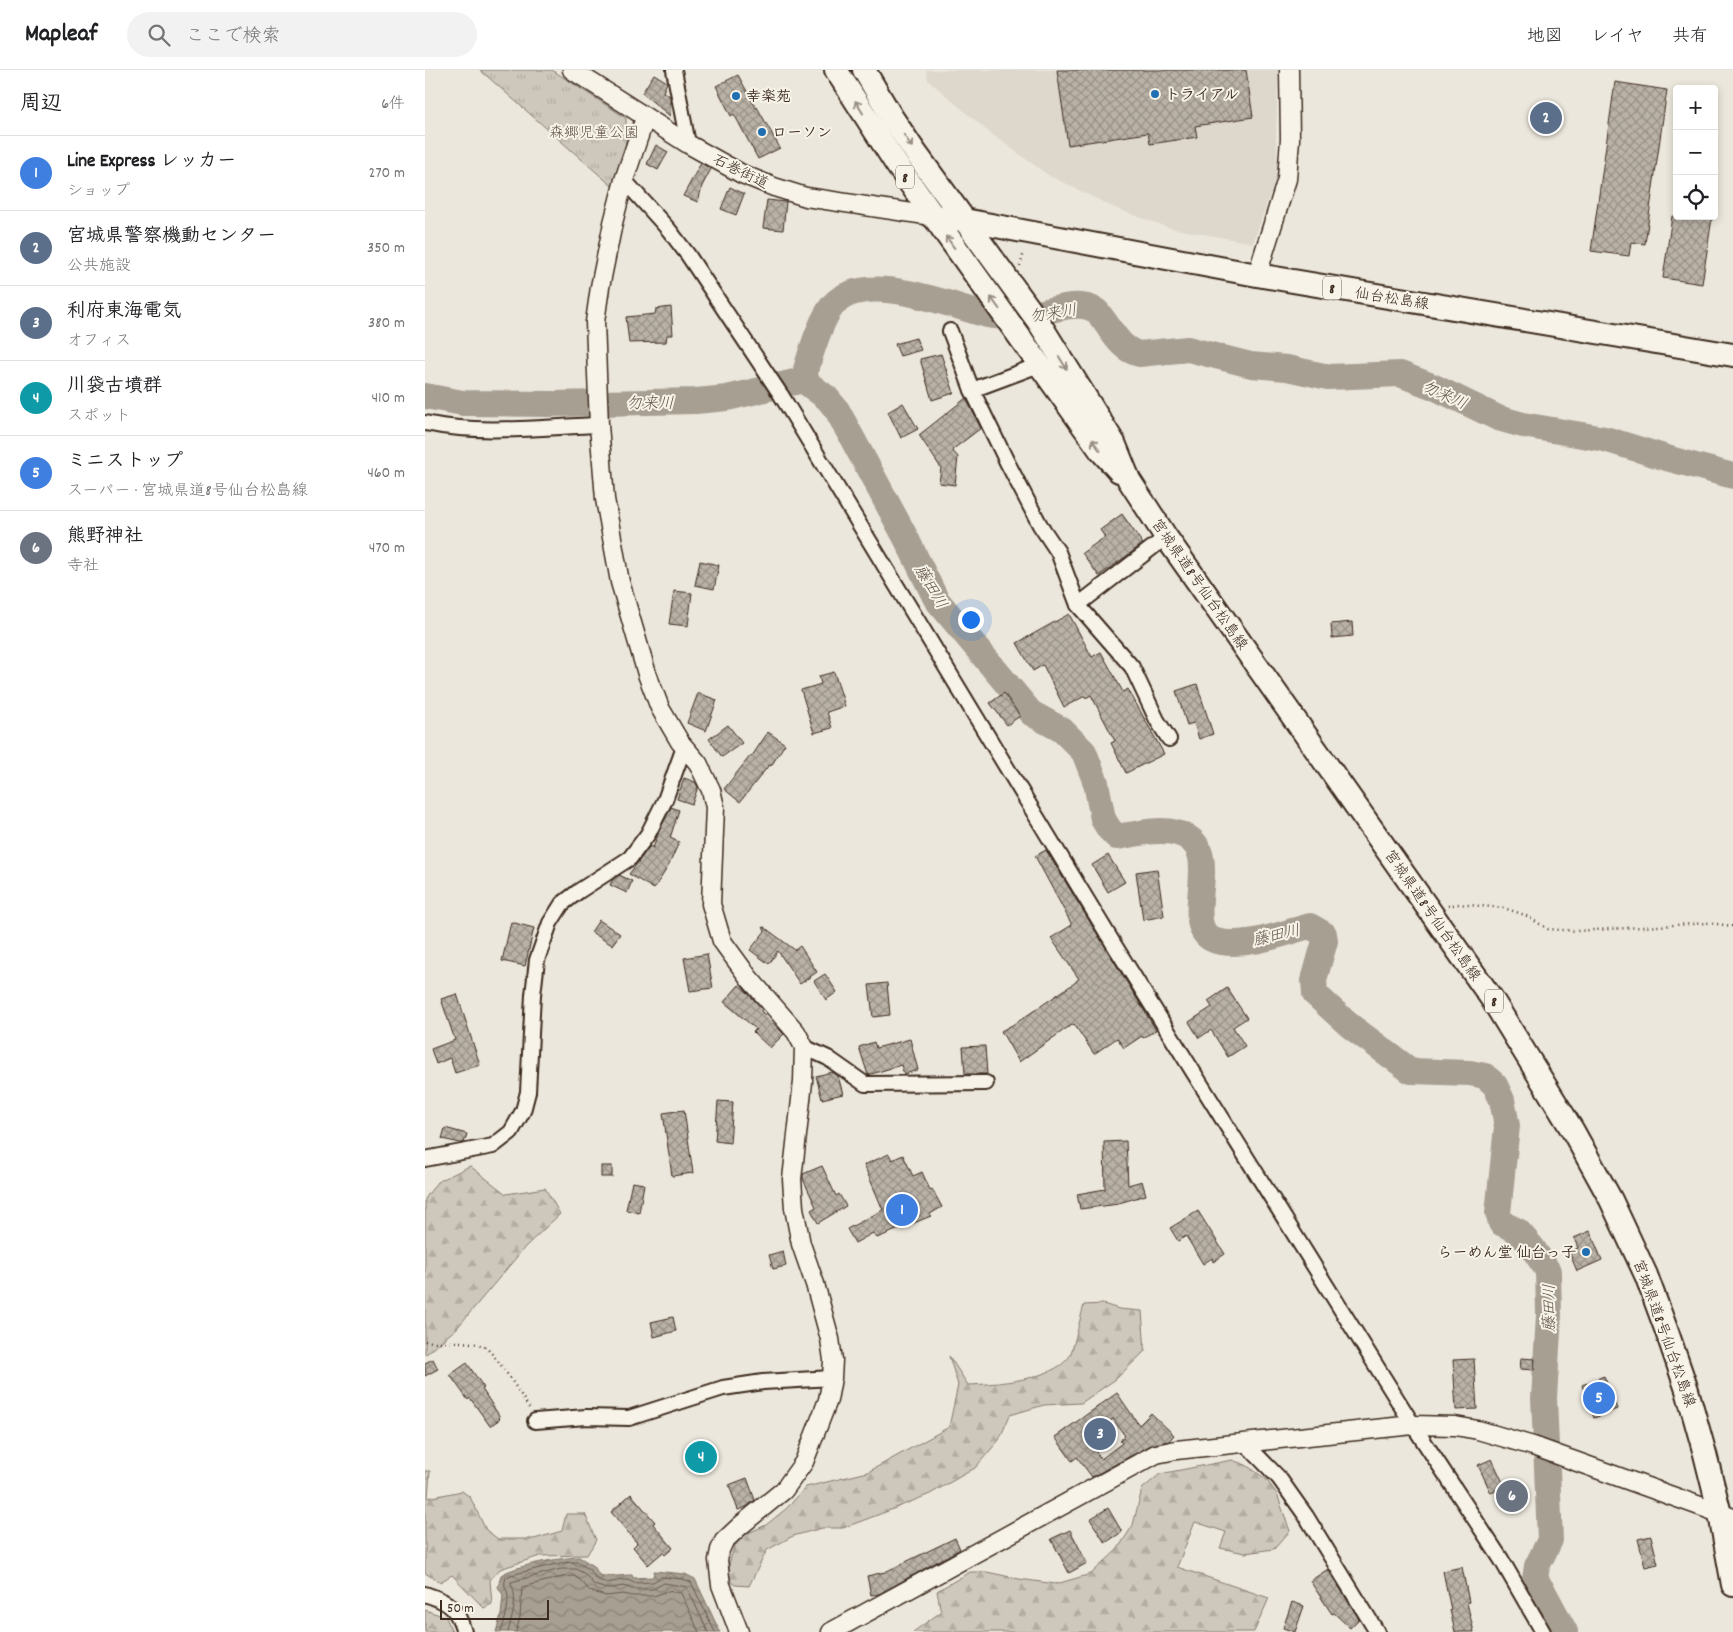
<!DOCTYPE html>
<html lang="ja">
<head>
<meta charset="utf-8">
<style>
	body { margin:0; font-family:Dekko,"Klee One",sans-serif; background:#f2f2f2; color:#202124 }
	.controls { position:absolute; right:15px; top:15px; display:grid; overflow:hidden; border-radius:5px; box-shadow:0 2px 8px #0003 }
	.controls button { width:45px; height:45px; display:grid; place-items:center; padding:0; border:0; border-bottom:1px solid #e0e0e0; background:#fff; color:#202124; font:25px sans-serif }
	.scale { position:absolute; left:15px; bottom:12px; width:109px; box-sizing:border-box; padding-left:5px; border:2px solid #3b2a1e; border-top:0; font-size:14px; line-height:18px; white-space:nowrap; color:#3b2a1e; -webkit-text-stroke:4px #f7f3e8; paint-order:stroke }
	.you { position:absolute; left:545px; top:549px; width:18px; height:18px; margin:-12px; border:4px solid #fff; border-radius:50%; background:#1a73e8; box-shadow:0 0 0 8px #1a73e833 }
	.badge { display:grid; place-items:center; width:32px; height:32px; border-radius:50%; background:#0f766e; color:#fff; font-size:16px; font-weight:700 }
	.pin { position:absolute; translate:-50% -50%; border:2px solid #fff; box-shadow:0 1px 5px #0006 }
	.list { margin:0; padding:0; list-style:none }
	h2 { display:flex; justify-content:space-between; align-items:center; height:65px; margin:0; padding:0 20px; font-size:21px }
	h2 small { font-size:16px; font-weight:400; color:#757577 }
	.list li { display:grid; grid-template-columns:32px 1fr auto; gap:15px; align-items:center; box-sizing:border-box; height:75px; padding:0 20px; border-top:1px solid #e0e0e0 }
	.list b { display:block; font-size:19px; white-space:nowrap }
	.list p { margin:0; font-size:16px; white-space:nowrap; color:#757577 }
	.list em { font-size:16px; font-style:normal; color:#757577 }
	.icon { flex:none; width:28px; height:28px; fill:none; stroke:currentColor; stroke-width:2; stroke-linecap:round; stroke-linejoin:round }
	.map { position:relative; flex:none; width:1308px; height:1562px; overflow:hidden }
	header { display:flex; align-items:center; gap:30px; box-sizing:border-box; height:70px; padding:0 25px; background:#fff; border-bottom:1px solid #e0e0e0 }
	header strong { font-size:24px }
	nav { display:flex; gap:28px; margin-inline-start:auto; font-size:18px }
	.search { width:350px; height:45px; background:#f2f2f2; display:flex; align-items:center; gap:12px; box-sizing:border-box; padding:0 18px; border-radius:28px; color:#757577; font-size:19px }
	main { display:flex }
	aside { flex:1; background:#fff }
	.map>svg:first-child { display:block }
</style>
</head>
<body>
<header>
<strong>Mapleaf</strong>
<div class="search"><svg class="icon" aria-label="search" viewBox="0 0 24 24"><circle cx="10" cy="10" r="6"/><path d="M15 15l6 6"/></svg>ここで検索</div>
<nav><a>地図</a><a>レイヤ</a><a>共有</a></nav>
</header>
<main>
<aside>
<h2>周辺<small>6件</small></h2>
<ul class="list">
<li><span class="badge" style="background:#3f7fe0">1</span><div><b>Line Express レッカー</b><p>ショップ</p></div><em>270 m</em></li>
<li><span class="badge" style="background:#5c6f8a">2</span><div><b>宮城県警察機動センター</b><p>公共施設</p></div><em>350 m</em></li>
<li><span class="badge" style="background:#5c6f8a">3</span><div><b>利府東海電気</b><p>オフィス</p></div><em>380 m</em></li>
<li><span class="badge" style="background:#0f9aa8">4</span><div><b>川袋古墳群</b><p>スポット</p></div><em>410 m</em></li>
<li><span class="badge" style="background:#3f7fe0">5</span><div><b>ミニストップ</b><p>スーパー · 宮城県道8号仙台松島線</p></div><em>460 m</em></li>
<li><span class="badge" style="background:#6b7280">6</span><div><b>熊野神社</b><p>寺社</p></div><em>470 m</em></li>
</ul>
</aside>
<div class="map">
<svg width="1308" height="1562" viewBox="0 0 1308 1562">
	<defs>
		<pattern id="grass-tufts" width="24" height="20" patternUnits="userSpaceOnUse" patternTransform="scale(1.25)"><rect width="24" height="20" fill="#cec8bc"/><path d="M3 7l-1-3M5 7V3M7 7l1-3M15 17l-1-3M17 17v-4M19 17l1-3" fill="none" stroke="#b2aca1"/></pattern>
		<pattern id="forest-firs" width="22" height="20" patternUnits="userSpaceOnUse" patternTransform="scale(1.25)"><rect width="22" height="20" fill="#cec8bc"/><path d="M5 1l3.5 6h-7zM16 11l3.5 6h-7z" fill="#b2aca1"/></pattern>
		<pattern id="water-waves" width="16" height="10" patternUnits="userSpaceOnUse" patternTransform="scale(1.25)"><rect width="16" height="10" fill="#a89f93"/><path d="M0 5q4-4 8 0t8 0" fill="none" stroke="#8a8277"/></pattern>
		<pattern id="building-cross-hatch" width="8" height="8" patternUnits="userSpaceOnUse" patternTransform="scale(1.25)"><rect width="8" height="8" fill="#bab2a7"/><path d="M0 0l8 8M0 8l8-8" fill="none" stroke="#989187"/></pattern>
	</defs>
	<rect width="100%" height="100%" fill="#ece7dc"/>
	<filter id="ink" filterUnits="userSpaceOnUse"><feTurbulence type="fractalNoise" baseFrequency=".02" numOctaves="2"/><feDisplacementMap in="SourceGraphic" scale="10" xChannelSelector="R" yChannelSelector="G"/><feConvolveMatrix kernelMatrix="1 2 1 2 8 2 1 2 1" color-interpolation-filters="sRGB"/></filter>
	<g filter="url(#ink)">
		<path fill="#ddd7cc" d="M501 0H853L851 70 853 102 828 173 745 158 692 139 623 105 565 63 503 10Z"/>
		<path fill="url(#grass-tufts)" stroke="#84796d" d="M55 0H127L201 48C201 74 202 94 187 116Z"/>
		<g fill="url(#forest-firs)" stroke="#84796d">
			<path d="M45 1096 81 1124 120 1118 135 1144 101 1176 32 1258 0 1285V1129L12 1112Z"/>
			<path d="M678 1234 694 1239 717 1241 720 1281 691 1309 656 1333 619 1335 585 1345 574 1370 550 1398 505 1424 463 1441 418 1458H397L368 1466 342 1480 324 1516 310 1515 305 1511 304 1494 309 1477 319 1465 341 1455 362 1438 381 1417 443 1402 524 1357 533 1315 524 1286 543 1315C570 1314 628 1310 644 1287 648 1282 656 1244 659 1235Z"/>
			<path d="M807 1390 821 1395 841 1409 852 1424 865 1461 849 1479 820 1483 795 1478 801 1462 770 1452 752 1497 844 1528 829 1562H488L516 1542 512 1521 545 1502H562L594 1509 631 1514 666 1504 692 1480 708 1455 717 1419 735 1404Z"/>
			<path d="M0 1401H5L3 1428 37 1421 45 1427 61 1460 73 1469H109L137 1461 141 1444H160L171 1470 162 1485 115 1486 75 1499 65 1510 67 1534 59 1538 27 1505 15 1512 0 1503Z"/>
			<path d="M0 1540 21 1547 27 1562H0Z"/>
		</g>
		<path fill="url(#water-waves)" stroke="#7c7064" d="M154 1487 169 1496 174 1505C186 1508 196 1505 207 1505L208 1508 228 1507 229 1501 260 1504 270 1509 295 1562H71L76 1545 78 1525 73 1517 76 1505C92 1495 134 1488 154 1487Z"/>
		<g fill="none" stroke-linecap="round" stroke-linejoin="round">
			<g stroke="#67594d" stroke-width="1">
				<path d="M76 1562C80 1550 83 1539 83 1527 83 1518 77 1518 81 1508L86 1505 135 1493 152 1492 165 1500 171 1509 182 1513 197 1510H203L209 1513 228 1512 236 1507 258 1509 266 1512 290 1562"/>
				<path d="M83 1562C86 1550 91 1536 89 1524 89 1518 86 1517 86 1512L136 1499H151L160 1504 169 1515 182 1519 198 1516 207 1519H228L239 1513 262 1517 283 1562"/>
				<path d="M91 1562 95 1547 97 1517 137 1507 149 1506 155 1510 165 1521 181 1526 198 1524 208 1526H229L242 1521 256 1523 274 1562"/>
			</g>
			<g stroke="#a89f93" stroke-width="26">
				<path d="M378 310 402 328 412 340 481 468 511 529 606 643 637 660 659 682 671 713 678 749 684 759 692 767C711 764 733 758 752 763 808 777 745 863 796 872 825 877 858 863 885 856L899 864 900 871 889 910 890 924 924 955 986 1001 1045 1003 1060 1006 1070 1015 1077 1030 1082 1056 1073 1143 1076 1153 1093 1161 1107 1177 1123 1201 1124 1245 1119 1328 1125 1470 1112 1496 1110 1509 1118 1521 1140 1562"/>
				<path d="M378 310C384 289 395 249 409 234 442 200 523 235 562 245 570 247 580 247 588 247 612 248 648 227 670 240 673 241 675 245 677 248 688 262 695 279 714 284L763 279 826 295 862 298 903 307 975 304 1009 317 1073 348 1098 355 1180 369 1245 389 1308 406"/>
				<path d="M0 326 38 333 127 334 271 331 302 328 378 310"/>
			</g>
		</g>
		<g fill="url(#building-cross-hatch)" stroke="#3b2a1e" fill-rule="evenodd">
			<path d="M632 0H821L828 47 770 56 772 67 725 74 723 63 643 75Z"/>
			<path d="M229 4 242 12 238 22 245 26V46L217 23Z"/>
			<path d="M313 5 331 38 332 37 355 78 333 89 309 44 306 46 291 16Z"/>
			<path d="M1190 12 1242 20 1220 174 1206 172 1204 186 1166 181Z"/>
			<path d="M231 75 243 82 233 100 222 94Z"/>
			<path d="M276 93 286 99 277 116 273 132 258 126Z"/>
			<path d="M305 117 319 124 311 145 296 139Z"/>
			<path d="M342 130 361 132 358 160 338 158Z"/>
			<path d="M1247 146 1287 148 1277 214 1238 208Z"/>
			<path d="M246 237 248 265H242L241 272 204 273 201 247 230 244 231 239Z"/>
			<path d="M491 268 496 280 475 286 470 274Z"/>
			<path d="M516 284 529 323 507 330 495 289Z"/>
			<path d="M541 328 556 358 527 380 533 387 530 415 514 413 516 398 494 365Z"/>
			<path d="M478 333 493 359 476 368 463 342Z"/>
			<path d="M697 444 718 474 674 506 657 483 680 467 675 460Z"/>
			<path d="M275 491 294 495 289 519 270 515Z"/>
			<path d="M249 521 267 523 263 556 244 554Z"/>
			<path d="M644 544 667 587 676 582 698 622 703 619 739 684 701 703 686 673 690 671 666 625 661 628 660 626 639 637 618 595 608 601 592 573Z"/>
			<path d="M927 552 928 566 907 568 906 554Z"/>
			<path d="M409 602 420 636 402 642 407 658 389 663 376 620 396 614 394 606Z"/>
			<path d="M772 614 788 664 774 669 769 653 762 655 751 621Z"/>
			<path d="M273 623 292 630 281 661 262 653Z"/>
			<path d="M579 623 595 646 582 655 565 633Z"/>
			<path d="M303 655 317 673 297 687 284 669Z"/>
			<path d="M343 662 360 674 346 696 344 695 315 732 299 719 326 685 327 686Z"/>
			<path d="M259 708 270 712 273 717 267 734 252 729Z"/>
			<path d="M246 737 254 740 245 768 254 772 244 795 229 819 204 804 225 776 228 778 234 761Z"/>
			<path d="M621 780 731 960 718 968 717 966 699 978 692 968 669 984 649 954 642 958 594 992 576 961 591 953 651 912V911L654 909 626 868 647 855 610 786Z"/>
			<path d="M683 785 700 812 683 822 667 795Z"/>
			<path d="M732 799 739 846 718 850 711 802Z"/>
			<path d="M194 805 207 811 202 823 185 815 188 809Z"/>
			<path d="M174 850 195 864 187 875 166 862Z"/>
			<path d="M86 852 109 858 100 896 77 891Z"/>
			<path d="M338 857H339L370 880 375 876 392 902 375 914 353 881 344 894 325 880 340 861Z"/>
			<path d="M282 884 288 918 265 921 259 888Z"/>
			<path d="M400 904 412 922 401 930 389 911Z"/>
			<path d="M462 913 465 945 448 947 444 915Z"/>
			<path d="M314 915 323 923 337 939 336 941 359 964 345 978 328 962 331 959 299 932Z"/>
			<path d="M802 918 822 948 808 957 820 976 803 987 786 960 774 968 764 952 787 937 783 931Z"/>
			<path d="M32 924 55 995 30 1003 25 988 11 994 6 979 30 970 16 929Z"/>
			<path d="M485 969 493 1000 479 1004 476 995 443 1005 434 977 449 972 451 978Z"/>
			<path d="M560 976 562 1004H540L538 977Z"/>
			<path d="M407 1002 413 1006 418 1024 397 1029 391 1006Z"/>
			<path d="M293 1031 308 1032 305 1073 290 1071Z"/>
			<path d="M259 1040 268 1103 247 1106 238 1043Z"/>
			<path d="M20 1058 42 1064 39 1073H35L17 1069Z"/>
			<path d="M701 1071 703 1115 717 1111 721 1125 694 1133V1134L655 1139 652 1124 680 1119 679 1072Z"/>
			<path d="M464 1084 467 1090 478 1085 488 1106 497 1102 505 1120 507 1119 517 1137 505 1144 506 1146 452 1168 448 1163 430 1173 422 1159 458 1140 439 1095Z"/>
			<rect x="176" y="1096" width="11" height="11"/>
			<path d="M397 1096 411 1126 414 1124 421 1136 393 1153 386 1140 391 1137 378 1109V1104Z"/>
			<path d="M207 1112 219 1114 214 1143 201 1140Z"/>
			<path d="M773 1141 800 1184 788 1192 787 1188 778 1194 761 1166 753 1171 745 1158Z"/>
			<path d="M1165 1161 1177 1190 1152 1201 1144 1182 1153 1178 1149 1168Z"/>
			<path d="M358 1181 361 1196 348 1199 344 1185Z"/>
			<path d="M248 1247 251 1261 229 1267 226 1252Z"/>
			<path d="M1096 1288 1110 1289 1109 1300 1095 1299Z"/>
			<path d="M8 1289 13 1299 0 1306V1293Z"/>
			<path d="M1049 1289 1052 1339 1031 1340 1028 1290Z"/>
			<path d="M42 1293 59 1318 57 1319 75 1347 74 1348 75 1349 65 1356 45 1328 43 1330 25 1305Z"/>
			<path d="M1179 1306 1192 1339 1169 1348 1157 1315Z"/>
			<path d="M692 1323 714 1355 726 1343 749 1365 744 1371 726 1375 667 1407 652 1387 647 1391 630 1367ZM688 1349 700 1366 695 1370 697 1373 676 1389 661 1367Z"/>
			<path d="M1067 1389 1080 1417 1066 1423 1053 1395Z"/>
			<path d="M322 1408 330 1430 321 1437 313 1440 304 1415Z"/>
			<path d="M206 1424 230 1452 228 1454 248 1478 240 1485 238 1482 223 1495 208 1477 212 1473 186 1442Z"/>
			<path d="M683 1438 697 1462 680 1473 665 1449Z"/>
			<path d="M645 1460 662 1493 644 1503 626 1469Z"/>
			<path d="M1226 1466 1233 1494 1220 1497 1213 1469Z"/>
			<path d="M530 1468 535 1479 454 1524 446 1525 442 1506 460 1502Z"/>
			<path d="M1037 1497 1044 1532 1042 1533 1049 1562H1030L1025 1540H1026L1018 1501Z"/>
			<path d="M903 1499 934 1549 925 1558 909 1543 907 1544 885 1511Z"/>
			<path d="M867 1532 879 1536 870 1562 858 1558Z"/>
		</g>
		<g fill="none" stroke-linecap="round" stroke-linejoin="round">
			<defs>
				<g id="minor">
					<path d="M249 0 263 74"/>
					<path d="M199 110 244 160 263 185 356 325 688 873 988 1355 1076 1489 1118 1562"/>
					<path d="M525 261 547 320 582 392 615 455 633 482 653 535 707 597 732 650 744 669"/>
					<path d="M547 320 614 295"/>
					<path d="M0 353C56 365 117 357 174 355"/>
					<path d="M653 535 741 467"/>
					<path d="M379 977 403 988 440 1014 561 1013"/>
					<path d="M0 1089 68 1076 86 1062 98 1041 103 1022 108 925 112 890 125 853 137 834 154 821 205 788 223 764 240 730 259 677"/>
					<path d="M110 1351 161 1347 204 1348 298 1318 338 1312 407 1308"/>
					<path d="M820 1373 854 1408 881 1446 952 1562"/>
					<path d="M0 1524C24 1532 32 1537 39 1562"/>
				</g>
				<g id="tertiary">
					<path d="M147 0 263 74 317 104 349 117 381 127 507 146"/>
					<path d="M220 48 199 110 188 153 175 217 170 252 174 355 180 429 195 512 222 604 235 638 255 672 273 693 286 720 290 737 286 834 297 871 324 908 371 962 379 977 378 1012 367 1109 369 1138 376 1174 390 1214 405 1269 408 1290 407 1308 403 1330 379 1392 359 1420 315 1456 299 1471 295 1480 293 1490 296 1515 314 1562"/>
					<path d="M832 205 862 109 865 69 864 0"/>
					<path d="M406 1562 731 1384 751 1380 988 1355 1030 1356 1053 1360 1108 1376 1308 1448"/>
				</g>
				<g id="primary">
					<path d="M411 0 472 95 676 381 694 401"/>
					<path d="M439 0 466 46 490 82 613 251 689 373 704 410 741 467 1067 929 1148 1061 1186 1130 1221 1205 1241 1259 1262 1320 1280 1384 1295 1444 1308 1515"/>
					<path d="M507 146 539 150 832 205 1308 285"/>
				</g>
			</defs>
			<use href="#minor" stroke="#3b2a1e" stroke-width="18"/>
			<use href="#tertiary" stroke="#3b2a1e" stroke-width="21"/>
			<use href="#primary" stroke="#3b2a1e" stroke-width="26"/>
			<g stroke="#3b2a1e" stroke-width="2.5" stroke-dasharray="1 4" stroke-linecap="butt">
				<path d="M595 196 599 182"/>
				<path d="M1023 836 1032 834 1079 838 1100 845 1123 859 1152 861 1283 853 1308 856"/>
				<path d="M0 1271C18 1274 40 1269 58 1276 69 1281 97 1326 104 1338"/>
			</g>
			<use href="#minor" stroke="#f7f3e8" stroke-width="14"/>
			<use href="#tertiary" stroke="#f7f3e8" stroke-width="18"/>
			<use href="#primary" stroke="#f7f3e8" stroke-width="22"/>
		</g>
		<defs><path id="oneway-shaft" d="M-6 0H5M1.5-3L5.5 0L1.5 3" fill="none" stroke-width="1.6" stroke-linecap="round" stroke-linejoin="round" transform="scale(1.25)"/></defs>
		<g stroke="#998e83">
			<use href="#oneway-shaft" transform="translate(434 37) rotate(-122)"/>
			<use href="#oneway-shaft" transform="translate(483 71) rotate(56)"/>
			<use href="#oneway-shaft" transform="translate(525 172) rotate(-126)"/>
			<use href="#oneway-shaft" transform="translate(570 233) rotate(-126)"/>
			<use href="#oneway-shaft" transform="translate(638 293) rotate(58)"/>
			<use href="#oneway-shaft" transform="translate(671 375) rotate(-126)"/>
		</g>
	</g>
	<g fill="#1f6fb2" stroke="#f7f3e8" stroke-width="2">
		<circle cx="730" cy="24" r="5"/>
		<circle cx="311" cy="26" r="5"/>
		<circle cx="337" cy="62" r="5"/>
		<circle cx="1161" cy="1182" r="5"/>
	</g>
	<g text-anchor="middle" stroke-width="4" stroke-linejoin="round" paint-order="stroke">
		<g fill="#f7f3e8" stroke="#73665b" stroke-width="1">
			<rect x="471" y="95.5" width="18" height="23" rx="4"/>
			<rect x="898" y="206.5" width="18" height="23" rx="4"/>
			<rect x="1060" y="919.5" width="18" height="23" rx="4"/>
		</g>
		<g font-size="14" font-weight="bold" fill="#3b2a1e">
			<text x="480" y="112">8</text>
			<text x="907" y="223">8</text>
			<text x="1069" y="936">8</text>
		</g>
		<g font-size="15" font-weight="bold" fill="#3b2a1e" stroke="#f7f3e8" text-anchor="start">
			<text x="740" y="29">トライアル</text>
			<text x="321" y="31">幸楽苑</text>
			<text x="347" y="67">ローソン</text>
			<text x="1151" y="1187" text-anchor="end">らーめん堂 仙台っ子</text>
		</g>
		<g font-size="15" fill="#605246" stroke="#f7f3e8">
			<text x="169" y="67">森郷児童公園</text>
		</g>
		<g font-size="15" fill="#3b2a1e" stroke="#f7f3e8">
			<text transform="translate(316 101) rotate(26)" y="5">石巻街道</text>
			<text transform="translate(967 228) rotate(9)" y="5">仙台松島線</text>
			<text transform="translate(775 514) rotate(55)" y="5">宮城県道8号仙台松島線</text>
			<text transform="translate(1008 845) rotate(55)" y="5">宮城県道8号仙台松島線</text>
			<text transform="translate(1240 1263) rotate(70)" y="5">宮城県道8号仙台松島線</text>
		</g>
		<g font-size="16" font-style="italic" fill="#615347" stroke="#f7f3e8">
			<text transform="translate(628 242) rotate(-9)" y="6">勿来川</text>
			<text transform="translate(1020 324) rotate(24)" y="6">勿来川</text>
			<text x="225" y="338">勿来川</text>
			<text transform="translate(507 516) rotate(59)" y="6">藤田川</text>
			<text transform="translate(851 864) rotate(-13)" y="6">藤田川</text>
			<text transform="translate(1123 1238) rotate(-90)" y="6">藤田川</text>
		</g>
	</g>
</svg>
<div class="controls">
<button>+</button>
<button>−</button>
<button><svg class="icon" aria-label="locate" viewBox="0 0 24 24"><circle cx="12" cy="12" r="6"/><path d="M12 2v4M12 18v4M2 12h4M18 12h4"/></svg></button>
</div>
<div class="scale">50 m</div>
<div class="you"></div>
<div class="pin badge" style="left:477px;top:1140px;background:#3f7fe0">1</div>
<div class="pin badge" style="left:1121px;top:48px;background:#5c6f8a">2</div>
<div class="pin badge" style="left:675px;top:1364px;background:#5c6f8a">3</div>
<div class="pin badge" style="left:276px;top:1387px;background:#0f9aa8">4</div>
<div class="pin badge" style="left:1174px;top:1328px;background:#3f7fe0">5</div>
<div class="pin badge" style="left:1087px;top:1426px;background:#6b7280">6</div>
</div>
</main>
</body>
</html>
